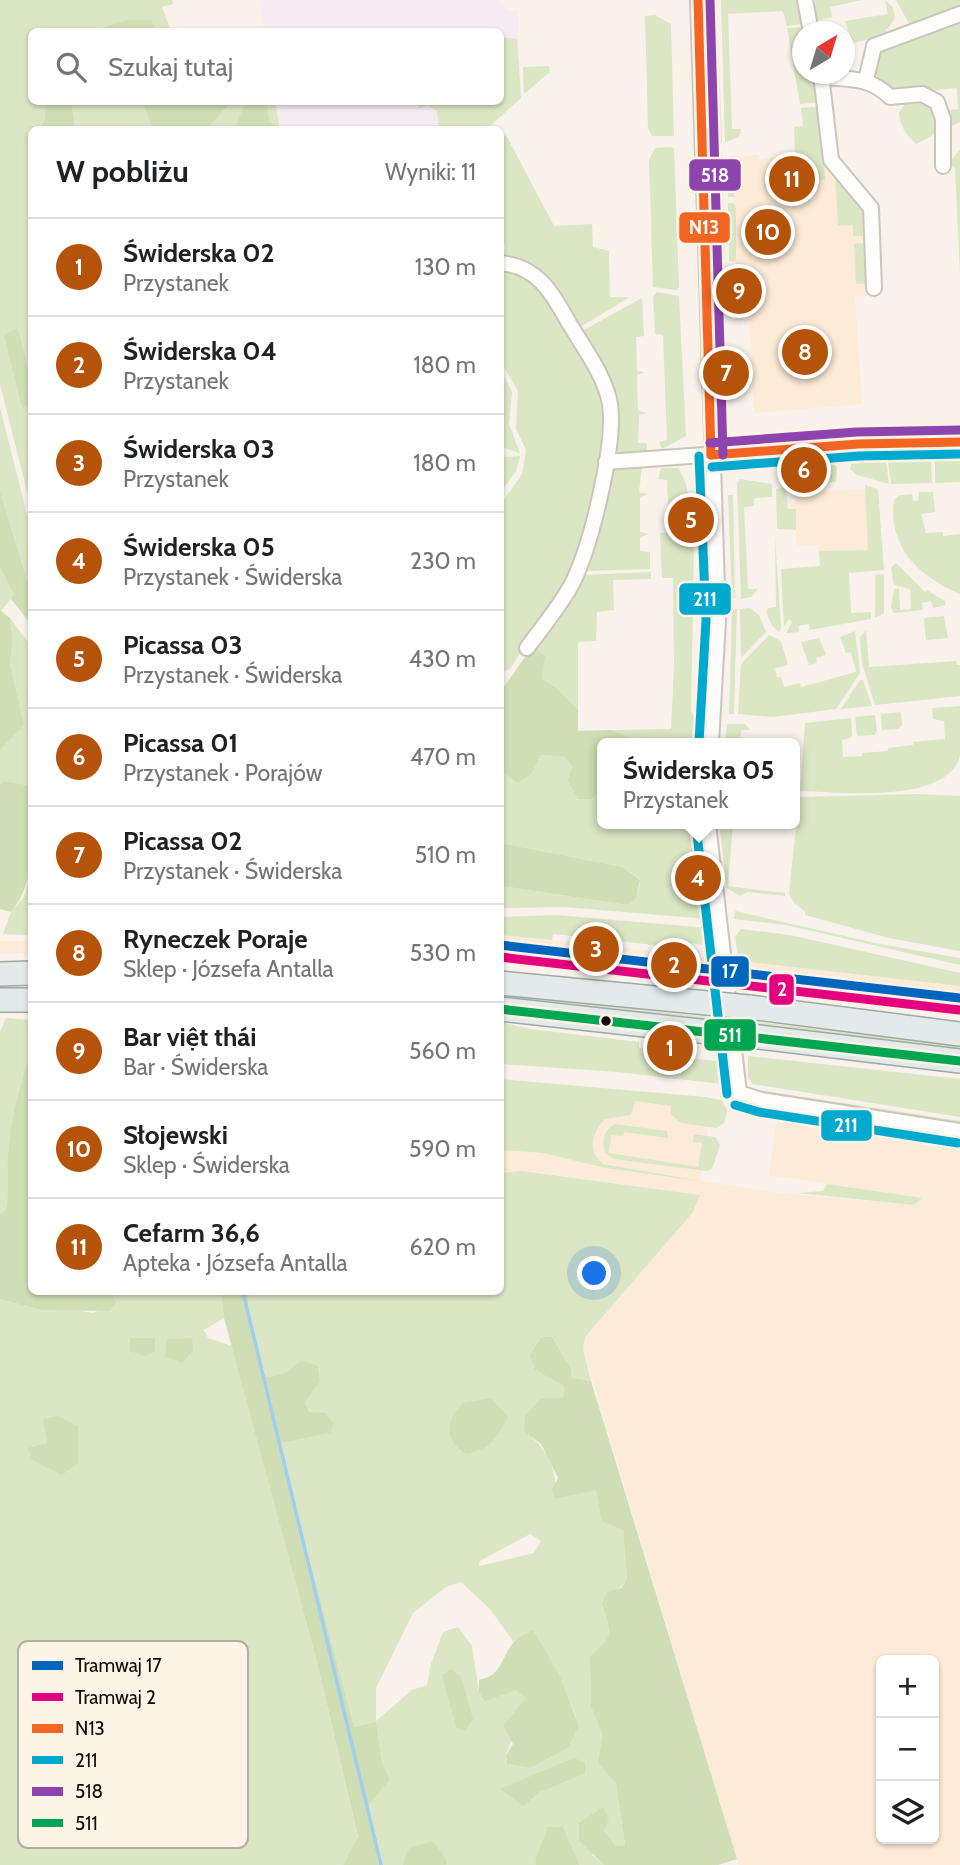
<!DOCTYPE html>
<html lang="pl">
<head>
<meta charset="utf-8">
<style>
	body { margin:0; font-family:Cabin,sans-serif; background:#f6f6f6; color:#202124 }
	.controls { position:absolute; right:21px; bottom:21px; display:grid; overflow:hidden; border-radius:10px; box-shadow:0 2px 5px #0004 }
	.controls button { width:63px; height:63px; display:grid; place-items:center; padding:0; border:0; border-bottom:2px solid #e0e0e0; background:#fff; color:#202124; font:35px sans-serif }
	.compass { position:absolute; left:792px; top:21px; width:63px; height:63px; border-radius:50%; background:#fff; box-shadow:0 2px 5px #0004; rotate:38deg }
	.you { position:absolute; left:595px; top:1274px; width:24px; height:24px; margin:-18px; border:5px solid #fff; border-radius:50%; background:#1a73e8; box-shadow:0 0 0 10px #1a73e833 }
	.badge { display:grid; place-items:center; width:46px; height:46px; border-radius:50%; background:#b45309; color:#fff; font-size:23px; font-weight:700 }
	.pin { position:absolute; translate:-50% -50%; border:4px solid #fff; box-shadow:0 2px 7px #0006 }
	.popup { position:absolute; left:597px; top:738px; width:203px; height:91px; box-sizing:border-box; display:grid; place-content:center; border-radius:10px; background:#fff; filter:drop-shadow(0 2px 5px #0005); font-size:23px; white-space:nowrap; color:#757577 }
	.popup b { font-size:26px; color:#202124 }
	.popup::after { content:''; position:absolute; left:50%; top:100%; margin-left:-14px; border:14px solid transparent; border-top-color:#fff }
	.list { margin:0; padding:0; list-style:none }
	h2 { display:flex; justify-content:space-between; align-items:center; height:91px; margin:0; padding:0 28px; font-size:30px }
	h2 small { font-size:23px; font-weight:400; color:#757577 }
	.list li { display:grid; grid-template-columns:46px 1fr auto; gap:21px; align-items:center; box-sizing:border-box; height:98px; padding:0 28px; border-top:2px solid #e0e0e0 }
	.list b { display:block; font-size:26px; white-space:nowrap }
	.list p { margin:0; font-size:23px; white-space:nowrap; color:#757577 }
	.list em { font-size:23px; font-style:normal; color:#757577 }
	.icon { flex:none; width:38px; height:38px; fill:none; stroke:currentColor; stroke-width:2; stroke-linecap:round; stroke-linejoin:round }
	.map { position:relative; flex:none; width:960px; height:1865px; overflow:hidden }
	.search { position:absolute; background:#fff; box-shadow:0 2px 5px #0004; left:28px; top:28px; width:476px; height:77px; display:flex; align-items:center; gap:18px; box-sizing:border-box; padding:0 24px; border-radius:10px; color:#757577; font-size:26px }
	.panel { position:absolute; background:#fff; box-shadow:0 2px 5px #0004; left:28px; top:126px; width:476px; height:1169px; border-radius:10px }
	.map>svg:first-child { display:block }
</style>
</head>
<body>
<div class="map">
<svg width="960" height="1865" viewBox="0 0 960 1865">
	<rect width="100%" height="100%" fill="#f8f2eb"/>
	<g fill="#fbebd7" fill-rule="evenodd">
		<path d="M759 155V159L802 156 803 170 825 179V164L850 187 868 212 872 295 855 296 862 404 754 413 748 300H736L734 156Z"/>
		<path d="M866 490 868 550 819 551 818 545H796V509H788V504L796 503 795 491Z"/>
		<path d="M500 935 715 958V971L501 949Z"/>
		<rect x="0" y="941" width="31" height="12"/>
		<path d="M746 962 960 986V1001L747 977Z"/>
		<path d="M578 1088 711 1104 707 1138 709 1169 701 1171 700 1181 778 1193 914 1205 921 1198 769 1175 778 1112 943 1137 948 1141 960 1143V1865H739L583 1349 585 1337 693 1212 700 1195 542 1173H501V1150L543 1153 578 1160ZM881 1660H934V1839H881Z"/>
	</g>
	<path fill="#f5ebf2" d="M259 0H497L509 10H518L520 91 485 120 439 129H280L275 102H500V32L264 31Z"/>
	<g fill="#dbe6c4" fill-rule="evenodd">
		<path d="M0 0H172L173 4 162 7 171 31 32 32V102H275L280 129 32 130 31 380 18 328 22 408 31 407V507L0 384Z"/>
		<path d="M721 0H800L804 24 787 26 783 11 728 14 732 129H741L739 137 725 142Z"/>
		<path d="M810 0H862L830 7 832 17 814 21Z"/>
		<path d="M885 0 893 7 895 18 883 36 853 43 845 21 888 14Z"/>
		<path d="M896 0H960V10L911 27Z"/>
		<path d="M708 8H717L722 142H713Z"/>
		<path d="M655 15 671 24 674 136H652L648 128 645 16Z"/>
		<path d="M960 17V122L950 127 947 110 958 109 957 88C927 90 883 103 873 66L879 48Z"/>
		<path d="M805 27 802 74H815L822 102 800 104 787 28Z"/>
		<path d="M501 37 517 39 521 98 489 127 439 129 437 111 428 106 419 108 418 102H500Z"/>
		<path d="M549 66 550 72 524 94 523 67Z"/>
		<path d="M908 100 930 101 941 131 916 144C906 134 900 127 899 112Z"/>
		<path d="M823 106 825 179 808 183 802 156H795L794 127 803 126 801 108Z"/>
		<path d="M506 135 554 226 592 224 593 247 609 251 610 297H630L580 327 554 288 504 259 505 246 500 237V140Z"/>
		<path d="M671 147 674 148 679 288 676 290 653 287 649 160 655 148Z"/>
		<path d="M960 150V274L955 168 948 164Z"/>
		<path d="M713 153H722L725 261H716Z"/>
		<path d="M734 156 739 170 735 171 734 197H728L726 157Z"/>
		<path d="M835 174 863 202 869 236H853V225L838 226Z"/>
		<path d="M728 203H734L736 209V261H729Z"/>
		<path d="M869 243 871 283 856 284 854 244Z"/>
		<path d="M500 270C535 274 552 302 567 331 579 353 598 378 603 403 611 435 586 545 571 575 555 608 529 638 510 669L501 672V504L522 474 526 450 516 429 518 391 501 362Z"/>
		<path d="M657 292 679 296 686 436 662 449 659 442 667 440 663 335 655 334 653 296Z"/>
		<path d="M642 298 644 336 636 337 637 371 645 372 637 375 638 410 647 413 639 415 638 443H647V451L615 454V435L582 331Z"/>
		<path d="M505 377 512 392 509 424 520 453 501 447V380Z"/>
		<path d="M0 407 31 530V593L0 491Z"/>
		<path d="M940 430 931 435 861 438 851 434Z"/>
		<path d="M520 456 516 471 501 492V457Z"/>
		<path d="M931 460 932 483 891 484 888 461Z"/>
		<path d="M935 460 960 461V482L935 483Z"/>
		<path d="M886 461 889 484 857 475 850 469 851 464Z"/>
		<path d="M833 463 837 467 836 482 788 483V476L810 472 811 465Z"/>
		<path d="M642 467 639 492 648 494 640 497V532L649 534 640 537V551L650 552V569L589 571 585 567 609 469Z"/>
		<path d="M661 468H678C692 487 690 517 690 540L694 544 691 711 697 722 694 743H641L611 730 671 729 674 666 673 578H662L660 533 669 532 667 480 658 479Z"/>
		<path d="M740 479 772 484V497L754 498V506L744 507 748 589H758L751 597 741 599 737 483Z"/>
		<path d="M865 485 878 489 884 570 849 573 851 613 871 612V619L810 630 809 624 798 626 799 632 786 633 792 622 789 619 784 626 781 569 820 566 819 551 868 550Z"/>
		<path d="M786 487 788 509H796V530L777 529 776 489Z"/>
		<path d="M919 492H933L935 512 921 514 926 533 943 532V536L960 534V594C919 576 888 548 894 500L900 495 912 494 913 501H918Z"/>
		<path d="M728 495H733L735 599H732Z"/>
		<path d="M775 536 781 629 779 632 772 626 766 612 768 608 776 607Z"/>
		<path d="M896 563 925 592 927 590 945 601V605L933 608 931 601 922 603 923 610 894 613 891 608 894 589H899L900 610 911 609 910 589 894 585 891 567Z"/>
		<path d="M0 567 15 594 1 611 0 610Z"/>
		<path d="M651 572V579L613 580 614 610 597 612 596 641 578 642V710L558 689 542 679 533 646 582 575Z"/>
		<path d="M884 574V613L875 618V575Z"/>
		<path d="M750 608 759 615 766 632 741 658 740 609Z"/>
		<path d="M732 609H737L734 714H729Z"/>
		<path d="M944 616 948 638 926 640 924 618Z"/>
		<path d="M10 618 31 646V786L6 781 0 784V750L24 725 10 663 13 640Z"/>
		<path d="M866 630 869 667 956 661 957 665H960V696L875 705 862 663 860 638Z"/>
		<path d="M855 631 860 673 836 709 773 717 738 714 741 664 769 635 781 641 788 665 775 668 777 677H781L784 687 800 683 801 687 856 672 851 652 846 653 840 637Z"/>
		<path d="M819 638 826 655 816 658 817 663 809 665 801 642Z"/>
		<path d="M860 680H863L872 706 841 709Z"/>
		<path d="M960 706C960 721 960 740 960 755 949 805 838 792 800 791L805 723 851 718 852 737 842 740 843 757 862 756V753L888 751V748L913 745V742L945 739 944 721 933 719 932 708Z"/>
		<path d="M901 712 902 725 899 729 882 730 881 714Z"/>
		<path d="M875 715 877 731 874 735 857 736 855 717Z"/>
		<path d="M727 724H745L750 730H741L740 743H725Z"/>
		<path d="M541 755 565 757 592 799 602 790V824H691L696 884 706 919 565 907 501 908V886L627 905C636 897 640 891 640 879L623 867 501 843V769L531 775Z"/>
		<path d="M918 794 960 796V951L889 938 805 915V911L794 903 789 893 799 797Z"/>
		<path d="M719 824H733L728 886 785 893V896L748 892 740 896 727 888Z"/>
		<path d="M31 850V926L28 935 3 934 11 912 24 897 30 876Z"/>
		<path d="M735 911 880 944 960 958V965L786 925 734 919Z"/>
		<path d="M555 915 709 928 711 946 673 941 672 947 553 934 552 940 501 935V917Z"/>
		<path d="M741 929 790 935 960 973V986L739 961 735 937Z"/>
		<path d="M501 949 550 954V959L578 962V966L501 959Z"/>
		<path d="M747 985 960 1007V1010Z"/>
		<path d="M500 994 718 1018V1022L501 999Z"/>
		<path d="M6 1018 31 1020V1053L19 1088 8 1156 11 1190 6 1210 0 1214V1032Z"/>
		<path d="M750 1021 960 1046V1050L750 1025Z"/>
		<path d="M501 1022 530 1029 639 1042V1048L678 1052V1057L726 1062V1080L722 1084 617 1072 501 1064Z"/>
		<path d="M748 1056 960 1079V1117L752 1084 748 1077Z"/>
		<path d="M744 1077 747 1086 753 1089 960 1121V1126L775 1098 744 1088Z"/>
		<path d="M500 1079 705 1097 722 1100 727 1110 725 1122 717 1128 681 1123 671 1114V1106L635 1101 631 1115 605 1119C592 1132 587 1151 603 1164L700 1181 606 1168 543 1153 501 1150Z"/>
		<path d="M615 1124 667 1131 668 1138 624 1132 623 1136 611 1135 609 1153 698 1167 702 1143 693 1142 694 1134 715 1137 720 1145 712 1169 707 1171 614 1159 605 1153C602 1141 603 1130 615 1124Z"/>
		<path d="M522 1171 700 1195 693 1212 585 1337 583 1349 591 1381 572 1378 571 1368 552 1337 535 1370 564 1386 563 1397 524 1431C547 1448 558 1470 556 1499L596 1489 623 1530 627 1580 602 1606C612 1635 613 1636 590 1658L591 1707 602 1734 598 1763 616 1784 625 1845 616 1846 604 1830 592 1855 604 1865H580L563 1827 535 1861 536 1865H446V1859L409 1848 402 1865H379L367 1808 390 1778 382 1764 376 1723 354 1727 279 1442 330 1433 303 1403 320 1382 301 1360 286 1372 269 1377 263 1373 248 1315 249 1292H500L501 1173ZM530 1534 541 1541 534 1553 479 1566 480 1561ZM461 1582 490 1609 513 1641 533 1631C552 1662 568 1692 579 1726L568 1748 530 1768 507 1764 506 1755 526 1698 516 1689 479 1692 472 1646 458 1627 443 1632 431 1664 427 1685 412 1690 376 1721V1688L413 1613 446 1587Z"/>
		<path d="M827 1184 922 1198 914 1205 798 1193 823 1191Z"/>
		<path d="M113 1292H221L224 1318 204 1330 208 1338 232 1346 317 1662 358 1838 343 1865H0V1299L41 1310 71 1309 93 1313 116 1302Z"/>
	</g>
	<g fill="#d0deb6">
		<path d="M128 20H151L156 31H91Z"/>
		<path d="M46 102H71L75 129H40L45 119Z"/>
		<path d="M143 102H231L206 130 153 129Z"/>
		<path d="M245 102H266L270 122 277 129H235Z"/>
		<path d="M18 328 31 380V407L22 408 4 335Z"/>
		<path d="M0 491 31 593V624L11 599 14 594 0 567Z"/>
		<path d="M0 610 10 618 13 640 10 663 24 725 0 750Z"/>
		<path d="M533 646 545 656 542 679 558 689 578 710V731L611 730 641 742 602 743V790L592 799H578L568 781 572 767 565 757 541 755 531 775 517 783 501 769V691Z"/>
		<path d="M5 781 32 786C32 828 39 879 11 912L0 909V784Z"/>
		<path d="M501 843 623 867 640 880 636 898 627 905 501 886Z"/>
		<path d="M31 1053 32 1292H113L116 1302 110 1311 41 1310 0 1299V1214L6 1210C10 1191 7 1175 8 1155 11 1121 18 1086 31 1053Z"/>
		<path d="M221 1292H249L248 1315 263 1373 269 1377 286 1372 301 1360 318 1366 320 1382 304 1403 310 1412 326 1413 334 1424 330 1433 279 1443 354 1727 376 1722 382 1763 390 1779 367 1808 379 1865H343L358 1837 317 1662 224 1318Z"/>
		<path d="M542 1337H552L571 1368 572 1378 591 1381 737 1859 718 1865H604L579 1840V1823L603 1807 609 1819 604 1830 616 1846 625 1845 616 1784 598 1763 602 1734 591 1707 590 1657C613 1636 612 1635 602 1605L607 1592 621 1588 627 1580 623 1530 602 1521 596 1490 556 1499 552 1490 558 1478 541 1444 524 1431 525 1416 541 1399 563 1397 564 1386 535 1370 530 1355Z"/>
		<path d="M130 1338H155V1351L145 1356 130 1351Z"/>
		<path d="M192 1338 193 1351 182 1363 165 1356 167 1339Z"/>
		<path d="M491 1398 508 1417C497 1438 490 1449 466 1454 444 1440 445 1421 463 1403Z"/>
		<path d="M58 1416 78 1426V1463L62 1475 32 1460 28 1448 47 1443 43 1419Z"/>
		<path d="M533 1630 559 1674 579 1726 568 1748 530 1768 507 1764 506 1755 513 1744 503 1726 526 1698 516 1690 485 1701 479 1692V1680C503 1675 500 1659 513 1643 517 1637 527 1634 533 1630Z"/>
		<path d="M451 1669 461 1677 473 1719 465 1731 456 1727 442 1675Z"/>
		<path d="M574 1758 585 1763V1773L540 1792 523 1806 500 1789Z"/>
		<path d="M548 1827H563L580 1865H536L535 1861Z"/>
		<path d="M433 1841 446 1859V1865H402L409 1848Z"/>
	</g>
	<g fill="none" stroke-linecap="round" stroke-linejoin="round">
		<path stroke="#a0cfee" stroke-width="3.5" d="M243 1292 381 1865"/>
		<defs>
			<g id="minor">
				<path d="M698 0 718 620 711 743"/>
				<path d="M805 0 811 32"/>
				<path d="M821 74 831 160 871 208 874 288"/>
				<path d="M822 77C848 79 871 77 890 97L922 94 937 102 943 119V166"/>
				<path d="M866 80 874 46 960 14"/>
				<path d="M500 263C538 266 552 293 569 323 584 348 605 376 610 404 616 444 591 545 573 582 561 605 543 626 527 648"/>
				<path d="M606 462 858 444 960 442"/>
				<path d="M708 824 739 1093 761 1100 960 1131"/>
			</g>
			<g id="primary">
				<path d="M0 974 32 973"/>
				<path d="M500 983 717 1004"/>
				<path d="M0 1000H32"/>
				<path d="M749 1007 960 1034"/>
				<path d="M500 1009 718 1033"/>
				<path d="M750 1036 960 1061"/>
			</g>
		</defs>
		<use href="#minor" stroke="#cbc5bc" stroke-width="18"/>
		<use href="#primary" stroke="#9da9a6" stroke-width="26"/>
		<use href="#minor" stroke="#fefdfc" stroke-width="14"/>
		<use href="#primary" stroke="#e3eae9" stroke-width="23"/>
		<defs>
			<g id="primary-bridge">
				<path d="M717 1004 749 1007"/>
				<path d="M718 1033 750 1036"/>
			</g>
		</defs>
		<use href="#primary-bridge" stroke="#9da9a6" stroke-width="26" stroke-linecap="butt"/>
		<use href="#primary-bridge" stroke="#e3eae9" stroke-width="23"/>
		<defs>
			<g id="bus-1">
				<path d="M698 0 711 455"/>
				<path d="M711 455 858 444 960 442"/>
			</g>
			<g id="bus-2">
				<path d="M699 456 706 620 699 742"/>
				<path d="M712 467 859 456 960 454"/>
				<path d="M696 825 727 1094"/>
				<path d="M735 1105 759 1112 958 1143"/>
			</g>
			<g id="bus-3">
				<path d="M710 0 723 455"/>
				<path d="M710 443 857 432 960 430"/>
			</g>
			<path id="bus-4" d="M500 1009 960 1061"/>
		</defs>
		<use href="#bus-1" stroke="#fdf3e6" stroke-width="14"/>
		<use href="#bus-2" stroke="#fdf3e6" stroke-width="14"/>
		<use href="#bus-3" stroke="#fdf3e6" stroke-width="14"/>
		<use href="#bus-4" stroke="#fdf3e6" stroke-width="14"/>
		<use href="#bus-1" stroke="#f26522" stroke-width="9"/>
		<use href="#bus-2" stroke="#00a9ce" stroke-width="9"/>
		<use href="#bus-3" stroke="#8e44ad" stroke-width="9"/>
		<use href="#bus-4" stroke="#00a651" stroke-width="9"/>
		<defs>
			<path id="tram-1" d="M500 945 960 998"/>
			<path id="tram-2" d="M500 957 959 1010"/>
		</defs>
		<use href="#tram-1" stroke="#fdf3e6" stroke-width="14"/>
		<use href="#tram-2" stroke="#fdf3e6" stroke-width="14"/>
		<use href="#tram-1" stroke="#0065bd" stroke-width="9"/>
		<use href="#tram-2" stroke="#e5007d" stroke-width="9"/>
	</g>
	<circle fill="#110a02" stroke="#fdf3e6" stroke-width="2.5" cx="606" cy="1021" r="6"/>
	<rect x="18" y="1641" width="230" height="207" rx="10" fill="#fdf3e6" stroke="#b6ada2" stroke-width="2"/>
	<rect x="32" y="1661" width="31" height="9" fill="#0065bd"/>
	<rect x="32" y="1693" width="31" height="8" fill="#e5007d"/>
	<rect x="32" y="1724" width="31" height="9" fill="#f26522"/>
	<rect x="32" y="1756" width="31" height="8" fill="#00a9ce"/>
	<rect x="32" y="1787" width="31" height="9" fill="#8e44ad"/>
	<rect x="32" y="1819" width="31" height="8" fill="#00a651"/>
	<g font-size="19" fill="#110a02">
		<text x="75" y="1672">Tramwaj 17</text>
		<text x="75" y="1704">Tramwaj 2</text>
		<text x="75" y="1735">N13</text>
		<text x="75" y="1767">211</text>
		<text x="75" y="1798">518</text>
		<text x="75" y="1830">511</text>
	</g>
	<g stroke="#fdf3e6" stroke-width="2.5">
		<rect x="688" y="158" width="54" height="34" rx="7" fill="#8e44ad"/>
		<rect x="678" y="211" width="53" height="33" rx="7" fill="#f26522"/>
		<rect x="678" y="582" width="54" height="34" rx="7" fill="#00a9ce"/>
		<rect x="710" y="955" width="40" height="33" rx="7" fill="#0065bd"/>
		<rect x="768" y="973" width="27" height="33" rx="7" fill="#e5007d"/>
		<rect x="703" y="1018" width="54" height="34" rx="7" fill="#00a651"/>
		<rect x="820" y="1109" width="53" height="33" rx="7" fill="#00a9ce"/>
	</g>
	<g font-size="19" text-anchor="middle" font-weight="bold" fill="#fff">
		<text x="715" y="182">518</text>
		<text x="704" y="234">N13</text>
		<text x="705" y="606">211</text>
		<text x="730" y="978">17</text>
		<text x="782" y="996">2</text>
		<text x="730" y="1042">511</text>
		<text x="846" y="1132">211</text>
	</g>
</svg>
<div class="controls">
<button>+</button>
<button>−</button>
<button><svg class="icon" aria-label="layers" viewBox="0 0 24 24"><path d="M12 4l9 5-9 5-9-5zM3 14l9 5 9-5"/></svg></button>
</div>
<svg class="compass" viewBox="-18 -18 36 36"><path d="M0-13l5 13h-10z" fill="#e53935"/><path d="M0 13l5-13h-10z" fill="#757577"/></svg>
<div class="you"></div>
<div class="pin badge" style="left:670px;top:1048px">1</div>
<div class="pin badge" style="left:674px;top:965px">2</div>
<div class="pin badge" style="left:596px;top:949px">3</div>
<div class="pin badge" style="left:698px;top:878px">4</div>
<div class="popup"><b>Świderska 05</b>Przystanek</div>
<div class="pin badge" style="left:691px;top:520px">5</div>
<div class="pin badge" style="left:804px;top:470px">6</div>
<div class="pin badge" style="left:726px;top:373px">7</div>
<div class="pin badge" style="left:805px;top:352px">8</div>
<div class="pin badge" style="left:739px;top:291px">9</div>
<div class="pin badge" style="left:768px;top:232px">10</div>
<div class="pin badge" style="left:792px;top:179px">11</div>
<div class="search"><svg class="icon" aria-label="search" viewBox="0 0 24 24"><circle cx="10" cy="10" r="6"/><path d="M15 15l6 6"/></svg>Szukaj tutaj</div>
<section class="panel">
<h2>W pobliżu<small>Wyniki: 11</small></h2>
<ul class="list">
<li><span class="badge">1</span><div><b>Świderska 02</b><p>Przystanek</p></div><em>130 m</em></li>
<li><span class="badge">2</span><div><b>Świderska 04</b><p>Przystanek</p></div><em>180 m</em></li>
<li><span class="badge">3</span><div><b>Świderska 03</b><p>Przystanek</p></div><em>180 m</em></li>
<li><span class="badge">4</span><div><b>Świderska 05</b><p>Przystanek · Świderska</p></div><em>230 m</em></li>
<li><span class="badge">5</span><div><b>Picassa 03</b><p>Przystanek · Świderska</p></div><em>430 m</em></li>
<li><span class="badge">6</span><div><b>Picassa 01</b><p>Przystanek · Porajów</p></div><em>470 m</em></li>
<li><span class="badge">7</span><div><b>Picassa 02</b><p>Przystanek · Świderska</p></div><em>510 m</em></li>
<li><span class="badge">8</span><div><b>Ryneczek Poraje</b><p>Sklep · Józsefa Antalla</p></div><em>530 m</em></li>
<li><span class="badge">9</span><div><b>Bar việt thái</b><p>Bar · Świderska</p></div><em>560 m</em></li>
<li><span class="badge">10</span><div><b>Słojewski</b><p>Sklep · Świderska</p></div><em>590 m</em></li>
<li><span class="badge">11</span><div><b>Cefarm 36,6</b><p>Apteka · Józsefa Antalla</p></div><em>620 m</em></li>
</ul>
</section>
</div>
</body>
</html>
